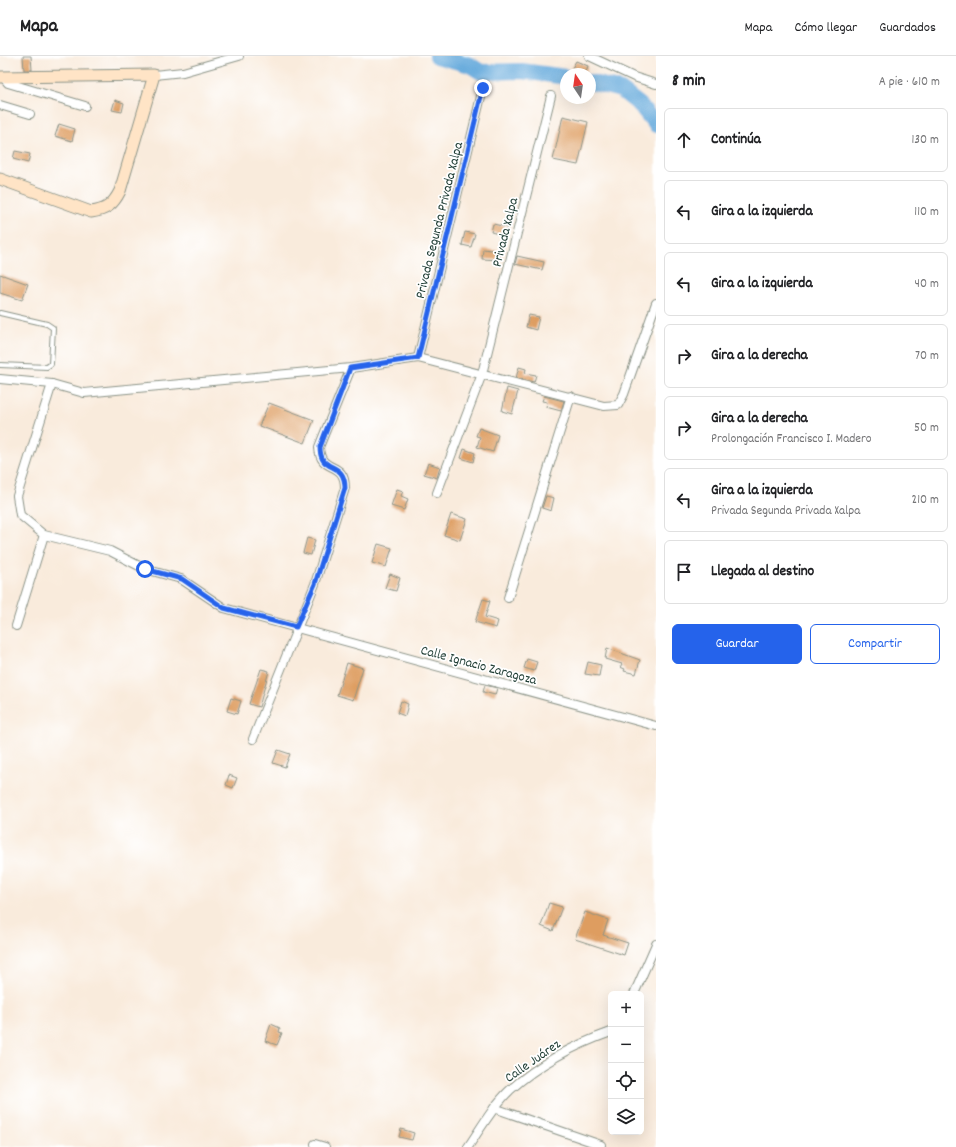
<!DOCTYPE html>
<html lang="es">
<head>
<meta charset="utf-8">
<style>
	body { margin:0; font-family:Dekko,sans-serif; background:#f6f6f6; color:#202124 }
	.controls { position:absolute; right:12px; bottom:12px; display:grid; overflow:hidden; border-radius:6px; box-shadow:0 4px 16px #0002 }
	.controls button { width:36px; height:36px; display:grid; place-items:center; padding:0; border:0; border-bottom:1px solid #e0e0e0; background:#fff; color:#202124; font:20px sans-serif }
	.compass { position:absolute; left:560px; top:12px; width:36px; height:36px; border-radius:50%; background:#fff; box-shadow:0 4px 16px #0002; rotate:347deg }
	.stop { position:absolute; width:12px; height:12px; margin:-9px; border:3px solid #2563eb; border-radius:50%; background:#fff }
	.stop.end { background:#2563eb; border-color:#fff; box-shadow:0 1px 4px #0008 }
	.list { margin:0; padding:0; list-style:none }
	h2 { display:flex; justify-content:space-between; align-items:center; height:52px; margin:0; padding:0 16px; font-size:17px }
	h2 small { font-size:13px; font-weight:400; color:#757577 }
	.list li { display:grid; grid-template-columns:26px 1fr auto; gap:12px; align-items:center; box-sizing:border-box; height:64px; margin:0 8px 8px; padding:0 8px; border:1px solid #e0e0e0; border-radius:6px }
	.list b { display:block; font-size:15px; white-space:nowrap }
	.list p { margin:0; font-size:13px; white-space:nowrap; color:#757577 }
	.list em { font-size:13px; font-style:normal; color:#757577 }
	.actions { display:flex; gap:8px; padding:12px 16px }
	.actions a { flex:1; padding:9px 0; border:1px solid #2563eb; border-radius:6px; text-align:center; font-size:14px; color:#2563eb }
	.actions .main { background:#2563eb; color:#fff }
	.icon { flex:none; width:22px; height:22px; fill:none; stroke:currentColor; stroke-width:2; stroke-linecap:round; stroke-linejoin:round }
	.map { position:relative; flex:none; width:656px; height:1091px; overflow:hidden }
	header { display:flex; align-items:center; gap:24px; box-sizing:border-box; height:56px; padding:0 20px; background:#fff; border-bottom:1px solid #e0e0e0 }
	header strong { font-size:19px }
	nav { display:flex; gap:22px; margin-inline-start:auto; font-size:14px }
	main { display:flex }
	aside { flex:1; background:#fff }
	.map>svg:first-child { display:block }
</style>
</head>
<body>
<header>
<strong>Mapa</strong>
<nav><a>Mapa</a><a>Cómo llegar</a><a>Guardados</a></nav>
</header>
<main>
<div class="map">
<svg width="656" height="1091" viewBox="0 0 656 1091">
	<rect width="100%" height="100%" fill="#fff"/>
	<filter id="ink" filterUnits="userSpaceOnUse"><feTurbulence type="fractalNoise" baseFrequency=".025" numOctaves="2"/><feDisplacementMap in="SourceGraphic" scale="8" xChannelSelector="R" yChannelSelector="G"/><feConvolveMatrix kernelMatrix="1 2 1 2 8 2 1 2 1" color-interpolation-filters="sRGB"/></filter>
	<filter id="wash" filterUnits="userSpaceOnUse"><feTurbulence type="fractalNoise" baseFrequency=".012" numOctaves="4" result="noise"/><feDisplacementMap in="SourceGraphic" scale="16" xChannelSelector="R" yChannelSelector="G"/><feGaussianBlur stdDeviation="0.9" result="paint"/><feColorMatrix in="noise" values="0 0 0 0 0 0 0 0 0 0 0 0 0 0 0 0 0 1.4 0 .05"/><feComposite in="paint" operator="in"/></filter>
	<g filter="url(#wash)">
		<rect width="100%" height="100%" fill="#f9ebdc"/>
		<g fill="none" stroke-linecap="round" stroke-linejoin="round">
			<g stroke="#66aadc" stroke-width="16">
				<path d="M437 0 470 9 481 16 522 15 566 21"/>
				<path d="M590 26 621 34 640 49 656 69"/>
			</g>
		</g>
		<g id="blocks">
			<g fill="#de9d60">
				<path d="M23 0H31L32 14H24Z"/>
				<path d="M576 5 588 10 585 18 572 12Z"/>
				<path d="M115 44 124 47 122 56 112 54Z"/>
				<path d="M563 60 588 66 578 109 553 104Z"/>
				<path d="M59 68 75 73 72 85 55 80Z"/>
				<path d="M15 95 30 98 28 107 13 103Z"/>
				<path d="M493 168 507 171 506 180 491 176Z"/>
				<path d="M465 176 475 178 471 191 462 189Z"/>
				<path d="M483 193 500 195V204L482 203Z"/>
				<path d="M517 200 544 206 542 214 515 208Z"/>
				<path d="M0 218 28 228 22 244 0 237Z"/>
				<path d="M529 259 539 261 536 274 526 271Z"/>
				<path d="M519 311 526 313 525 317 536 319 534 326 516 322Z"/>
				<path d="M507 332 518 335 512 358 502 355Z"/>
				<path d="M544 340 564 345 561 355 546 351 547 346 542 345Z"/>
				<path d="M269 347 314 364 305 387 259 370Z"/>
				<path d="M479 372 498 379 493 396 477 391 480 381 476 380Z"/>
				<path d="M464 393 475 397 473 406 461 402Z"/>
				<path d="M428 407 440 411 437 422 424 418Z"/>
				<path d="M397 433 403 435 401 440 408 443 404 454 391 450Z"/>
				<path d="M546 440 554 442 551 455 542 452Z"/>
				<path d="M451 458 467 463 460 484 444 479Z"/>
				<path d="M307 482 315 484 311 499 303 497Z"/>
				<path d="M378 488 392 492 386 511 372 507Z"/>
				<path d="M390 518 400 522 396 535 385 532Z"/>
				<path d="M483 543 490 545 485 561 498 565 496 572 475 566Z"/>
				<path d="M607 592 640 604 636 618 624 615 625 613 620 611 622 608 605 603Z"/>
				<path d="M527 603 537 606 534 615 524 612Z"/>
				<path d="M588 606 601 609 599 620 585 618Z"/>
				<path d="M347 607 363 612 353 644 337 639Z"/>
				<path d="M261 613 269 615 259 651 249 648Z"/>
				<path d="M485 629 497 632 495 639 483 636Z"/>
				<path d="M231 642 241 645 237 658 227 655Z"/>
				<path d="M401 645 408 648 405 660 397 657Z"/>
				<path d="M278 694 290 698 285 711 273 707Z"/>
				<path d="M229 719 237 722 233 732 226 729Z"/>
				<path d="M549 847 562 851 553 875 541 870Z"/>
				<path d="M585 856 608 864 603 879 628 887 624 899 575 883Z"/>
				<path d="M271 968 280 972 279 976 282 977 277 989 265 985Z"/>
				<path d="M401 1073 414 1077 412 1084 399 1081Z"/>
			</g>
		</g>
	</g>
	<g filter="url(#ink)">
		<use href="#blocks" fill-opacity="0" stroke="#8c9488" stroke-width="1"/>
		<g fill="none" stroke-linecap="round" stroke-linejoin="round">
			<defs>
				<path id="lane" d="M0 257 47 268 53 272 51 308 47 311 0 309"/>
				<g id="street">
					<path d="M589 0 634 21 656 28"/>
					<path d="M154 19 183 16 239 0"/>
					<path d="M3 21 8 27 85 50"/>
					<path d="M0 49 30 58"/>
					<path d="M418 302 483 32"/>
					<path d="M0 323 52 328 84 337 351 312 418 302 604 350 618 349 624 338 656 247"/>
					<path d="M52 328 17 440 20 459 44 479 110 495 145 513 181 523 224 552 656 670"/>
					<path d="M437 437 482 318 551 40"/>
					<path d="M508 542 571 340"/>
					<path d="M16 570 44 479"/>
					<path d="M253 683 315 528 345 432C345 403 320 419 319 391L351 312"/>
					<path d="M634 938 656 888"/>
					<path d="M494 1052 601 1089"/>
					<path d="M315 1088 325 1091"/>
					<path d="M468 1091C481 1072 493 1050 510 1034 539 1008 574 989 611 976"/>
				</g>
				<path id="secondary" d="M0 21 154 19 120 135C113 149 106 154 91 156L0 123"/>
			</defs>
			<use href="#lane" stroke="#8c9488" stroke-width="6"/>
			<use href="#street" stroke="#8c9488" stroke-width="10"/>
			<use href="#secondary" stroke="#8c9488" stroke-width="13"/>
			<use href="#lane" stroke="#fff" stroke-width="4"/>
			<use href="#street" stroke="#fff" stroke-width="8"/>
			<use href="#secondary" stroke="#ffe4c6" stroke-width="11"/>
		</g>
	</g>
	<g fill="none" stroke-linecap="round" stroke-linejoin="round" filter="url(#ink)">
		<path stroke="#2563eb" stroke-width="5" d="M145 513 182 523 224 552 296 571 315 528 345 432C345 403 320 419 320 391L350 312 418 302 483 32"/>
	</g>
	<g text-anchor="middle" stroke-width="3.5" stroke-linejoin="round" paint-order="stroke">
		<g font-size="14" fill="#1f3d34" stroke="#fff">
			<text transform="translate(438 164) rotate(-76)" y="5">Privada Segunda Privada Xalpa</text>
			<text transform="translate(504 176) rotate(-76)" y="5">Privada Xalpa</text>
			<text transform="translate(479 608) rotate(15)" y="5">Calle Ignacio Zaragoza</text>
			<text transform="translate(532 1004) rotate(-35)" y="5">Calle Juárez</text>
		</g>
	</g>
</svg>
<div class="controls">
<button>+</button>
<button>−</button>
<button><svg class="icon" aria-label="locate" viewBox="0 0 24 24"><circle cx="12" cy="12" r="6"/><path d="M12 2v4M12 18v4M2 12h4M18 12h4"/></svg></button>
<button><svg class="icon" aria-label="layers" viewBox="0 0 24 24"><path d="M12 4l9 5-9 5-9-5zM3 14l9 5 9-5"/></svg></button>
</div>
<svg class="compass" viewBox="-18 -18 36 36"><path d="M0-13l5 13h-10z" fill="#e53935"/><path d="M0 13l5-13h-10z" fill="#757577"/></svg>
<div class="stop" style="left:145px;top:513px"></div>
<div class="stop end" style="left:483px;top:32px"></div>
</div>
<aside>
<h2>8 min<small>A pie · 610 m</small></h2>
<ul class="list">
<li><svg class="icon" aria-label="ahead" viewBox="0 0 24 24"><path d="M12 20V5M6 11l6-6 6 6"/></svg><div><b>Continúa</b></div><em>130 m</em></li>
<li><svg class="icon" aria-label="left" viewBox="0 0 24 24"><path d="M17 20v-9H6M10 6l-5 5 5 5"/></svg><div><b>Gira a la izquierda</b></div><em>110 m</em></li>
<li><svg class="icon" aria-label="left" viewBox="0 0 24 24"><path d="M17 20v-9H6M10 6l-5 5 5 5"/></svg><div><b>Gira a la izquierda</b></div><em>40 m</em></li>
<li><svg class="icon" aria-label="right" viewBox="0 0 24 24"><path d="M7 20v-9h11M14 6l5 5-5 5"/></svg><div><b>Gira a la derecha</b></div><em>70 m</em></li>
<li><svg class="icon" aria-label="right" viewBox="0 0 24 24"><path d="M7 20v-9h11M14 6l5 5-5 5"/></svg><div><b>Gira a la derecha</b><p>Prolongación Francisco I. Madero</p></div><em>50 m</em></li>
<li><svg class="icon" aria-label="left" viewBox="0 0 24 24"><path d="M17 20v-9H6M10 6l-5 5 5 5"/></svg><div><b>Gira a la izquierda</b><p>Privada Segunda Privada Xalpa</p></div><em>210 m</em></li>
<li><svg class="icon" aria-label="arrive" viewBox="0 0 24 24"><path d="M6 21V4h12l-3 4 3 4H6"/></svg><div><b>Llegada al destino</b></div></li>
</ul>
<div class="actions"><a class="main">Guardar</a><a>Compartir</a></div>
</aside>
</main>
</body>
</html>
